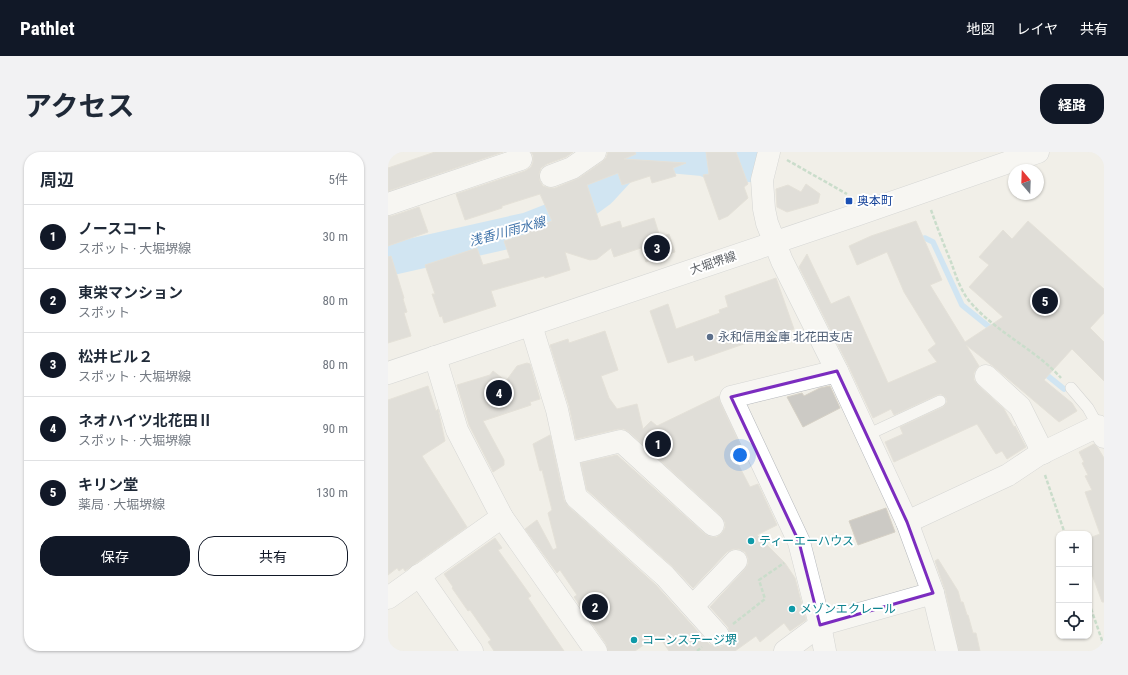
<!DOCTYPE html>
<html lang="ja">
<head>
<meta charset="utf-8">
<style>
	body { margin:0; font-family:"Roboto Condensed","Noto Sans JP",sans-serif; background:#f2f2f3; color:#1f2937 }
	.controls { position:absolute; right:12px; bottom:12px; display:grid; overflow:hidden; border-radius:8px; box-shadow:0 1px 3px #0004 }
	.controls button { width:36px; height:36px; display:grid; place-items:center; padding:0; border:0; border-bottom:1px solid #e0e1e3; background:#fff; color:#1f2937; font:20px sans-serif }
	.compass { position:absolute; left:620px; top:12px; width:36px; height:36px; border-radius:50%; background:#fff; box-shadow:0 1px 3px #0004; rotate:341deg }
	.you { position:absolute; left:352px; top:303px; width:14px; height:14px; margin:-10px; border:3px solid #fff; border-radius:50%; background:#1a73e8; box-shadow:0 0 0 6px #1a73e833 }
	.badge { display:grid; place-items:center; width:26px; height:26px; border-radius:50%; background:#111827; color:#fff; font-size:13px; font-weight:700 }
	.pin { position:absolute; translate:-50% -50%; border:2px solid #fff; box-shadow:0 1px 4px #0006 }
	.list { margin:0; padding:0; list-style:none }
	h2 { display:flex; justify-content:space-between; align-items:center; height:52px; margin:0; padding:0 16px; font-size:17px }
	h2 small { font-size:13px; font-weight:400; color:#747a83 }
	.list li { display:grid; grid-template-columns:26px 1fr auto; gap:12px; align-items:center; box-sizing:border-box; height:64px; padding:0 16px; border-top:1px solid #e0e1e3 }
	.list b { display:block; font-size:15px; white-space:nowrap }
	.list p { margin:0; font-size:13px; white-space:nowrap; color:#747a83 }
	.list em { font-size:13px; font-style:normal; color:#747a83 }
	.actions { display:flex; gap:8px; padding:12px 16px }
	.actions a { flex:1; padding:9px 0; border:1px solid #111827; border-radius:16px; text-align:center; font-size:14px; color:#111827 }
	.actions .main { background:#111827; color:#fff }
	.icon { flex:none; width:22px; height:22px; fill:none; stroke:currentColor; stroke-width:2; stroke-linecap:round; stroke-linejoin:round }
	.map { position:relative; flex:none; width:716px; height:499px; overflow:hidden; border-radius:16px }
	header { display:flex; align-items:center; gap:24px; box-sizing:border-box; height:56px; padding:0 20px; background:#111827; color:#fff }
	header strong { font-size:19px }
	nav { display:flex; gap:22px; margin-inline-start:auto; font-size:14px }
	.intro { display:flex; align-items:center; justify-content:space-between; box-sizing:border-box; height:96px; padding:0 24px }
	h1 { margin:0; font-size:28px }
	.button { padding:10px 18px; border-radius:16px; background:#111827; color:#fff; font-size:14px; font-weight:700 }
	main { display:flex; gap:24px; padding:0 24px }
	aside { flex:1; background:#fff; border-radius:16px; box-shadow:0 1px 3px #0004 }
	.map>svg:first-child { display:block }
</style>
</head>
<body>
<header>
<strong>Pathlet</strong>
<nav><a>地図</a><a>レイヤ</a><a>共有</a></nav>
</header>
<div class="intro"><h1>アクセス</h1><a class="button">経路</a></div>
<main>
<aside>
<h2>周辺<small>5件</small></h2>
<ul class="list">
<li><span class="badge">1</span><div><b>ノースコート</b><p>スポット · 大堀堺線</p></div><em>30 m</em></li>
<li><span class="badge">2</span><div><b>東栄マンション</b><p>スポット</p></div><em>80 m</em></li>
<li><span class="badge">3</span><div><b>松井ビル２</b><p>スポット · 大堀堺線</p></div><em>80 m</em></li>
<li><span class="badge">4</span><div><b>ネオハイツ北花田Ⅱ</b><p>スポット · 大堀堺線</p></div><em>90 m</em></li>
<li><span class="badge">5</span><div><b>キリン堂</b><p>薬局 · 大堀堺線</p></div><em>130 m</em></li>
</ul>
<div class="actions"><a class="main">保存</a><a>共有</a></div>
</aside>
<div class="map">
<svg width="716" height="499" viewBox="0 0 716 499">
	<rect width="100%" height="100%" fill="#f1efe8"/>
	<g fill="none" stroke-linecap="round" stroke-linejoin="round">
		<g stroke="#aadaff" stroke-width="5.5">
			<path d="M528 88 537 86 545 90 574 153 605 178"/>
			<path d="M655 220 676 237"/>
		</g>
		<path stroke="#aadaff" stroke-width="32" d="M0 108 141 76 187 58 213 39 236 14 258 6 282 5 315 8 334 15 363 14"/>
	</g>
	<g fill="#cccac5" stroke="#d6d1c6">
		<path d="M47 0H115L0 39V16Z"/>
		<path d="M143 0H185L178 5 159 12 153 16 151 22 152 29 155 34 161 36H167L191 26 214 10 218 6 220 0H247L248 2 236 7 298 11 285 16 288 24 264 31 262 24 234 33 230 21 199 33 213 75 232 69 234 76 266 66 272 85 281 82 287 100 258 110 253 96 226 105 223 96 209 107 202 108 177 100 182 118 157 126 156 124 103 139 108 154 56 171 54 164 52 165 44 142H47L37 113 89 96 95 113 122 106 116 89 142 81 141 79 151 75V74L164 69 152 42 114 54V56L77 68 68 42 137 19 143 15 145 10V3Z"/>
		<path d="M318 0H348L360 32 356 35 360 46 340 64 331 68 315 23 321 22Z"/>
		<path d="M418 32 432 42 430 51 399 60 389 55 388 37 400 33 413 40Z"/>
		<path d="M31 55 40 80 0 94V64H4Z"/>
		<path d="M528 69 554 128 542 133 577 190 615 165 581 135 601 113 591 105 615 78 624 87 640 69 716 137V161L702 176 716 190V229L684 197 656 228 684 251 689 259 671 270 606 215 578 193 591 214 589 216 586 221V228L590 233 616 257 626 275 627 274 638 295 619 307 614 299 608 302 589 272 506 310 497 290 515 282 512 275 555 255 559 250 558 246 553 242 549 243 506 263 503 257 485 266 460 213 411 115 419 102 443 152 461 144 500 231 549 210 540 198 548 192 516 140 499 100 469 113 461 94 483 84Z"/>
		<path d="M3 104 16 146 15 147 19 160 16 161 23 184 0 191V105Z"/>
		<path d="M388 126 406 177 367 190V188L307 209 305 203 280 211 262 159 280 152 288 177 332 161 331 158 340 155 337 144Z"/>
		<path d="M217 179 230 218 213 224 221 246 229 257 249 252 255 277 263 269 269 274 331 244 332 250 356 301 347 306 362 335 370 332 389 373 369 383 397 411 407 426 418 468 402 479 396 471 372 490 368 484 347 499H281L270 483 247 499H220L218 492 186 445 189 443 172 418 169 421 137 377 149 368 165 398 169 396 160 361 164 358 154 318 152 319 145 292 162 283 176 348 180 354 268 433 321 492 327 495H333L339 492 342 487V481L340 475 322 455 357 417 360 412V406L357 400 351 397H345L339 400 305 436 285 415 199 338 193 311 229 303 317 382 323 385H329L334 381 337 376V370L333 364 241 280 236 277H230L188 287 181 254 162 193 180 187 181 191Z"/>
		<path d="M139 211 142 212 152 247 142 250 143 253 95 269 116 308V313L105 320 81 273 69 233 102 223 105 219 118 229 129 214Z"/>
		<path d="M40 234 48 259 50 257 57 289 34 304 79 375 17 419 15 416 11 419 9 416 0 423V248Z"/>
		<path d="M442 234 452 256 415 275 399 245 414 241 416 244 432 236Z"/>
		<path d="M706 292 710 296 716 306V450H714L701 414V386L712 382 697 340 704 338 697 324 700 323 694 311 696 310 691 300Z"/>
		<path d="M498 356 507 380 470 393 461 369Z"/>
		<path d="M107 386 114 396 110 398 143 444 140 446 176 499H106L100 490 103 488 82 458 80 459 64 436 65 435 56 422Z"/>
		<path d="M550 407 570 439 573 450H575L579 463H580L585 481H588L592 499H571L557 438 547 409Z"/>
	</g>
	<g fill="none" stroke-linecap="round" stroke-linejoin="round">
		<defs>
			<g id="lane">
				<path d="M683 236 700 256 710 274"/>
				<path d="M479 283 552 249"/>
			</g>
			<g id="street">
				<path d="M381 0 374 28 376 57 379 71 394 109 449 219 519 370 545 441 559 499"/>
				<path d="M163 24 184 16 207 0"/>
				<path d="M0 52 133 7"/>
				<path d="M143 173 169 258 188 345 277 424 330 483"/>
				<path d="M47 205 69 278 114 365"/>
				<path d="M598 224 632 255 655 301"/>
				<path d="M179 302 233 289 325 373"/>
				<path d="M519 370 620 323 650 303 710 274 716 285"/>
				<path d="M31 423 84 499"/>
				<path d="M0 446 114 365 208 499"/>
				<path d="M305 454 348 409"/>
				<path d="M397 499 432 473 545 441"/>
				<path d="M437 499 432 473 411 390 343 245 449 219"/>
			</g>
			<path id="secondary" d="M0 221 468 63 650 0"/>
		</defs>
		<use href="#lane" stroke="#b5b8bc" stroke-width="12"/>
		<use href="#street" stroke="#b5b8bc" stroke-width="23"/>
		<use href="#secondary" stroke="#b6babf" stroke-width="23"/>
		<g stroke="#9cc7a9" stroke-width="2.5" stroke-dasharray="4 2" stroke-linecap="butt">
			<path d="M399 8 459 42"/>
			<path d="M543 58C549 75 556 93 563 110 568 124 573 140 583 151 609 181 647 197 673 226"/>
			<path d="M657 323 677 382"/>
			<path d="M701 451 716 494"/>
			<path d="M345 472 377 447 371 428 396 411"/>
			<path d="M309 499 314 495"/>
		</g>
		<use href="#lane" stroke="#fff" stroke-width="11"/>
		<use href="#street" stroke="#fff" stroke-width="22"/>
		<use href="#secondary" stroke="#fff" stroke-width="22"/>
	</g>
	<path d="M0 0H716V499H0ZM449 219 519 370 545 441 432 473 411 390 343 245Z" fill="#f1efe8" fill-opacity=".55" fill-rule="evenodd"/>
	<path fill="none" stroke="#7b2cbf" stroke-width="3" stroke-linejoin="round" d="M449 219 519 370 545 441 432 473 411 390 343 245Z"/>
	<rect fill="#1a4fb4" stroke="#fff" stroke-width="1.5" x="457" y="45" width="8" height="8" rx="2"/>
	<circle fill="#5c6f8a" stroke="#fff" stroke-width="1.5" cx="322" cy="185" r="4"/>
	<g fill="#0f9aa8" stroke="#fff" stroke-width="1.5">
		<circle cx="363" cy="389" r="4"/>
		<circle cx="404" cy="457" r="4"/>
		<circle cx="246" cy="488" r="4"/>
	</g>
	<g text-anchor="middle" stroke-width="4" stroke-linejoin="round" paint-order="stroke">
		<g font-size="12" fill="#164399" stroke="#fff" text-anchor="start">
			<text x="469" y="53">奥本町</text>
		</g>
		<g font-size="12" fill="#5f6368" stroke="#fff">
			<text transform="translate(325 111) rotate(-19)" y="4">大堀堺線</text>
		</g>
		<g font-size="12" fill="#4e5e75" stroke="#fff" text-anchor="start">
			<text x="330" y="189">永和信用金庫 北花田支店</text>
		</g>
		<g font-size="12" fill="#0d838f" stroke="#fff" text-anchor="start">
			<text x="371" y="393">ティーエーハウス</text>
			<text x="412" y="461">メゾンエクレール</text>
			<text x="254" y="492">コーンステージ堺</text>
		</g>
		<g font-size="13" font-style="italic" fill="#4174aa" stroke="#fff">
			<text transform="translate(119 79) rotate(-15)" y="5">浅香川雨水線</text>
		</g>
	</g>
</svg>
<div class="controls">
<button>+</button>
<button>−</button>
<button><svg class="icon" aria-label="locate" viewBox="0 0 24 24"><circle cx="12" cy="12" r="6"/><path d="M12 2v4M12 18v4M2 12h4M18 12h4"/></svg></button>
</div>
<svg class="compass" viewBox="-18 -18 36 36"><path d="M0-13l5 13h-10z" fill="#e53935"/><path d="M0 13l5-13h-10z" fill="#747a83"/></svg>
<div class="you"></div>
<div class="pin badge" style="left:270px;top:292px">1</div>
<div class="pin badge" style="left:207px;top:455px">2</div>
<div class="pin badge" style="left:269px;top:96px">3</div>
<div class="pin badge" style="left:111px;top:241px">4</div>
<div class="pin badge" style="left:657px;top:149px">5</div>
</div>
</main>
</body>
</html>
